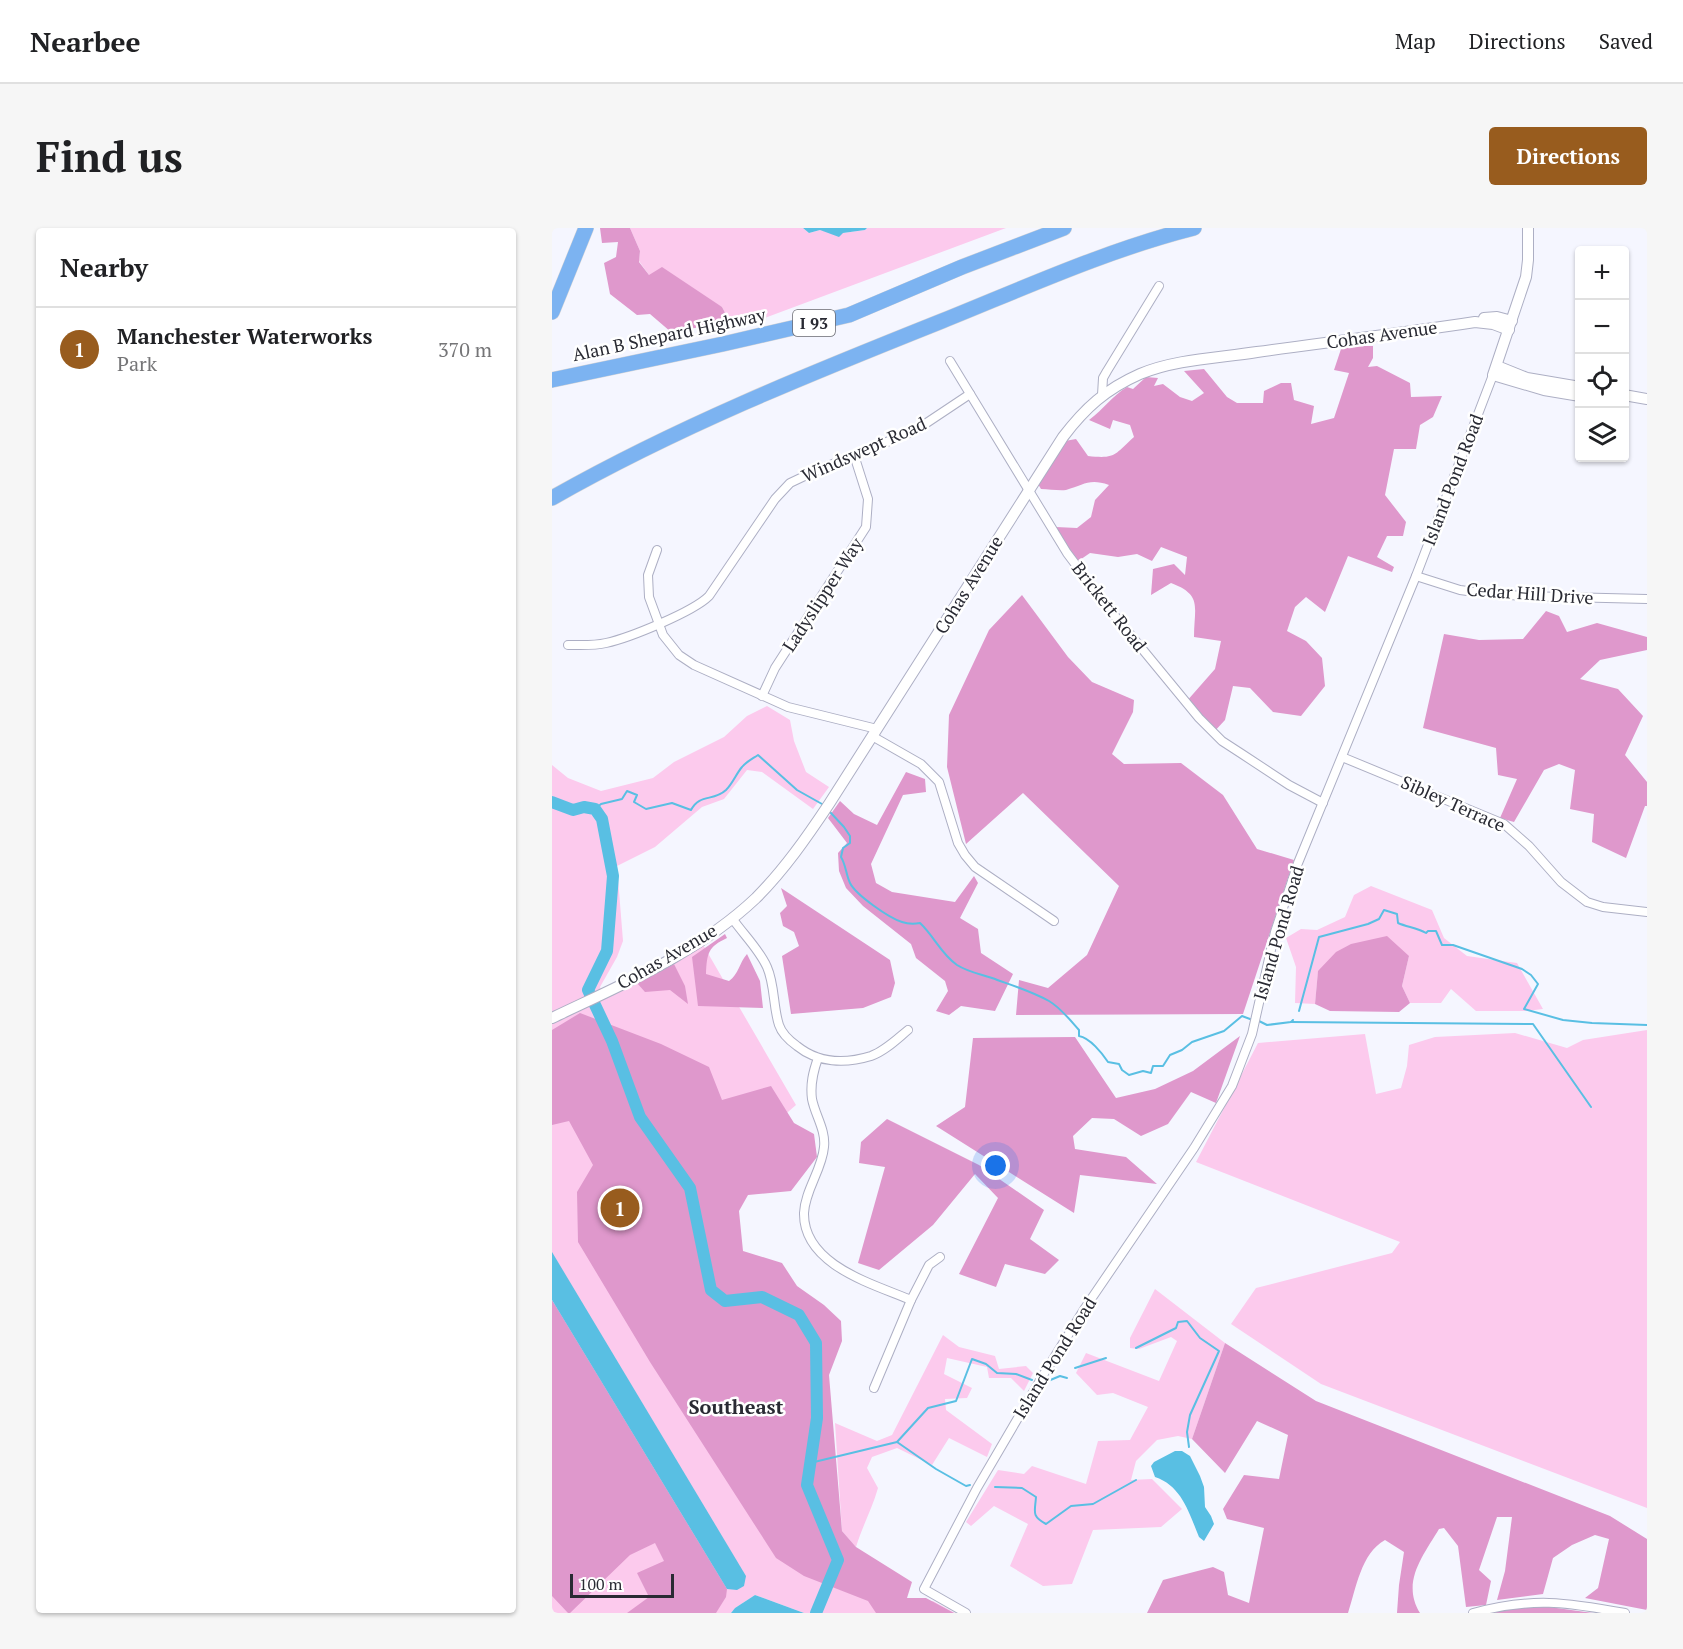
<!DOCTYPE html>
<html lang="en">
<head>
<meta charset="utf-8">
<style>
	body { margin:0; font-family:"PT Serif",serif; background:#f6f6f6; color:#202124 }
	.controls { position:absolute; right:18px; top:18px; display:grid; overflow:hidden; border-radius:6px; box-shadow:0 2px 4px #0004 }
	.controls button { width:54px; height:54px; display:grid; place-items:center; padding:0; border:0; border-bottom:2px solid #e0e0e0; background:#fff; color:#202124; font:30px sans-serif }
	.scale { position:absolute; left:18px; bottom:15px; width:104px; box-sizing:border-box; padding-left:6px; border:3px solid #292a33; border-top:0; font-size:16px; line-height:21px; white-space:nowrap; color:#292a33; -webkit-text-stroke:4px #fff; paint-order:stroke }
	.you { position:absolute; left:444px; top:938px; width:21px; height:21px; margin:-15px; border:4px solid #fff; border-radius:50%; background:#1a73e8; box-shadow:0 0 0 9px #1a73e833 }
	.badge { display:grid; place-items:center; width:39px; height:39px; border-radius:50%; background:#985c1e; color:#fff; font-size:20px; font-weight:700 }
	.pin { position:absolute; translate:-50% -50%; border:3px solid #fff; box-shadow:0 2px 6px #0006 }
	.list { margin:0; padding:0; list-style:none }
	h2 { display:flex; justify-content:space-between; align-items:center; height:78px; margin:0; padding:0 24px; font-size:26px }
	h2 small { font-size:20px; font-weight:400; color:#757577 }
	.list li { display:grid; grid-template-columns:39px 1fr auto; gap:18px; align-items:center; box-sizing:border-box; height:84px; padding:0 24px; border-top:2px solid #e0e0e0 }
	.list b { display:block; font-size:22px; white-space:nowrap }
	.list p { margin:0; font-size:20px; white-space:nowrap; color:#757577 }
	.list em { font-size:20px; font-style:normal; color:#757577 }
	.icon { flex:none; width:33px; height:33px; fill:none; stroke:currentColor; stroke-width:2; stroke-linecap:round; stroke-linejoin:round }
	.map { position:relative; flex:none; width:1095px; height:1385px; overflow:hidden; border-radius:6px }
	header { display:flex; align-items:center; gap:36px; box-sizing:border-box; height:84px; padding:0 30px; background:#fff; border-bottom:2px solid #e0e0e0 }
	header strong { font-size:28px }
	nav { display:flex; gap:33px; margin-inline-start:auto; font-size:21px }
	.intro { display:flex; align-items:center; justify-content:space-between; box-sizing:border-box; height:144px; padding:0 36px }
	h1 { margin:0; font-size:42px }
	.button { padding:15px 27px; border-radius:6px; background:#985c1e; color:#fff; font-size:21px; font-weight:700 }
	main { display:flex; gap:36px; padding:0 36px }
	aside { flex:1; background:#fff; border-radius:6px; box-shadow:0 2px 4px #0004 }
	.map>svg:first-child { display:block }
</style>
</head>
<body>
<header>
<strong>Nearbee</strong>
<nav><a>Map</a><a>Directions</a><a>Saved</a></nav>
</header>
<div class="intro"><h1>Find us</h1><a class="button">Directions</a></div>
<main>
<aside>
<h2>Nearby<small></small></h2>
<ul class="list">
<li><span class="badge">1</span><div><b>Manchester Waterworks</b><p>Park</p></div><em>370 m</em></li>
</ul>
</aside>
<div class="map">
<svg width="1095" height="1385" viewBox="0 0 1095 1385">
	<rect width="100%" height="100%" fill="#f5f6ff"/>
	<g fill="#fccaed">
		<path d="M78 0H251L257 5 268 2 284 6 313 2 315 0H454L210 91 178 94 170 79 97 47 87 33 88 23Z"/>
		<path d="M215 478 238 492 242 513 254 544 277 559 261 581 210 544 195 542 172 571 150 579 103 619 65 638 71 713 65 729 48 759 52 768 150 715 244 877 133 973 270 1329 367 1380 381 1373 403 1385H252L203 1367 183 1380 179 1385H0V1081L5 1075 0 1068V537L16 550 49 563 101 550 122 534 172 509 195 488Z"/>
		<path d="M819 658 880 682 892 710 915 728 965 735 991 781 974 783H924L899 761 889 775H858L850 758 857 728 766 744 763 776 743 775 744 739 734 710 749 701 765 702 793 689 802 667Z"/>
		<path d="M1095 802V1280L769 1156 679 1096 704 1060 840 1025 848 1014 644 934 706 815 813 806 824 866 849 860 855 838 857 817 883 809 963 805 1015 820 1031 812Z"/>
		<path d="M603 1061 673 1115 640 1211 626 1208 605 1212 584 1233 579 1252 600 1251 630 1281 609 1299 541 1302 520 1356 491 1358 458 1338 476 1296 442 1278 419 1298 414 1294 446 1242 472 1246 480 1238 534 1256 546 1213 578 1212 596 1179 561 1165 545 1167 524 1145 534 1125 607 1153 625 1113 619 1109 587 1121 578 1120V1110Z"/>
		<path d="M391 1107 407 1119 443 1128 447 1141 474 1138 481 1145 472 1163 459 1150H437L435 1139 395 1130 392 1146 420 1160 415 1170 393 1171 394 1182 440 1216 435 1229 397 1210 380 1237 345 1220 320 1229 315 1240 326 1260C320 1281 310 1299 304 1319L290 1303 283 1195 325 1213 340 1207Z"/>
	</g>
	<g fill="#df98cc">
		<path d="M48 0H78L88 23 87 34 97 47 110 39 170 79 178 94 119 104 98 86 85 87 58 66 52 35 64 29 66 14 50 15Z"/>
		<path d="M790 118H821V130L816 139 825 138 858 155 859 169 890 168 881 189 868 197 864 221H842L833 267 854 294 851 308H835L825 329 842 339 840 344 796 328 773 384 754 369 743 379 735 403 754 413 770 430 773 458 749 488 721 484 698 460 681 458 673 492 661 505 634 474 663 441 669 413 642 409C642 379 651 367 619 355L599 367 601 341 622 336 633 347 635 329 609 319 600 333 585 326 566 329 538 325 522 336 499 301 504 299 525 300 539 289 543 272 557 257C537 250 532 257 514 262 507 263 497 261 489 261L486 256 513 213 524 211 536 228C564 231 562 227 582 209L578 197 561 192 558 201 537 192C552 181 560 168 575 159L581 161 594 149 606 150 602 158 611 156 628 169 640 173 652 165 632 143 652 141 675 169 685 175H711L712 163 729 155H739L742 172 762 178 759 196 782 190 797 145 782 142Z"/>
		<path d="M470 367 516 429 540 454 582 472 581 484 560 526 572 536 629 535 671 567 705 621 742 632 691 786 464 787 467 752 496 760 535 727 567 658 471 565 414 616 395 539 397 487 437 402Z"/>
		<path d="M994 383 1007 388 1015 404 1045 395 1095 409V422L1048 432 1028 451 1066 461 1091 488 1073 527 1095 554V578H1093L1074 630 1040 614 1042 586 1018 581 1023 542 1007 536 992 542 962 594 948 590 965 551 946 547 944 520 871 500 892 406 927 412 971 411Z"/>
		<path d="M354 544 373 551 374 564 351 567 319 636 324 655 340 664 403 674 422 648 426 655 408 690 426 701 429 725 461 746 443 783 409 778 397 787 384 783 396 763 393 753 364 730 359 716 311 678 294 660 287 643 286 625 295 615 276 590 288 573 302 586 325 597Z"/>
		<path d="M229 660 338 732 343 755 339 769 311 780 239 786 230 728 247 718 242 704 231 698 228 685 235 678Z"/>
		<path d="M173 706 175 710C156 719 155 725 154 746L177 753C187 746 187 735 195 726L208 753 211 780 146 778 140 729Z"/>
		<path d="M835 708 857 728 850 758 858 775 847 784 778 783 763 776 766 743 784 724 799 716Z"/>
		<path d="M122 736 133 758 136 776 118 762 93 764 85 755Z"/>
		<path d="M28 785 109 816 157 839 170 872 219 858 242 895 262 906 265 929 239 963 196 967 187 983 191 1023 230 1035 245 1058 272 1077 289 1093 290 1113 277 1147 290 1303 304 1319 360 1354 355 1370H374L402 1385H324L316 1373 252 1348 224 1330 98 1134 26 1014 25 964 41 937 17 893 0 897V802Z"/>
		<path d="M688 808 664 875 639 864 616 896 589 908 562 891 540 890 521 908 523 921 574 929 605 956 528 947 522 985 384 898 413 879 421 810 523 809 564 870 603 861 641 843Z"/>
		<path d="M335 891 427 937 492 982 478 1011 507 1032 493 1046 453 1036 444 1059 407 1046 446 970 423 946 381 997 327 1042 306 1035 333 939 307 935 309 914Z"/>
		<path d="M0 1072 175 1361 174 1369 164 1385H75L97 1369 85 1345 112 1333 103 1315 78 1327 18 1385H16L0 1368Z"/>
		<path d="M673 1115 764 1173 1058 1288 1095 1311V1382L1033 1370 1046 1360 1057 1311 1043 1307 1020 1317 1001 1330 991 1366 945 1372 953 1343 960 1289H945L927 1342 939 1353 934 1377 914 1379 906 1318 892 1300 887 1301C871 1328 849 1354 868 1385H845L847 1357 852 1324 833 1312C809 1325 804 1361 796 1385H595L611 1352 661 1339 672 1344 676 1367 697 1375 712 1300 675 1291 671 1281 692 1247 727 1251 736 1207 705 1193 673 1245 640 1211Z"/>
		<path d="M990 1378 1041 1385H941L965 1379Z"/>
	</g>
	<g fill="#59bfe3">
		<path d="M251 0H315L313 2 291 5 287 9 268 2 257 5Z"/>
		<path d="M0 1024 194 1348 192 1358 185 1362 175 1361 0 1072Z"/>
		<path d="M623 1223H630L638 1228 648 1248 652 1259 653 1279 659 1288 662 1296 652 1313 647 1309C637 1285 630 1258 603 1249L599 1238 602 1234Z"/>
		<path d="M203 1367 252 1385H179L183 1380Z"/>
	</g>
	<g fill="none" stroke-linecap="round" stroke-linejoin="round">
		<g stroke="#59bfe3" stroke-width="2">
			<path d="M43 581 49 576 70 571 75 563 85 567 82 574 94 581 120 575 139 582C148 565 161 574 174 562 181 555 184 546 190 539 194 534 200 531 206 527L245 562 270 576"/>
			<path d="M278 584 292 599 298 608V615L291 620 289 629C294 637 294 647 298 655 304 667 337 690 350 694 356 696 362 696 368 695 382 708 389 726 405 737 416 744 428 746 440 750 459 757 479 763 497 773 509 780 518 792 527 802V808C538 810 550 825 556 834L567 836 570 842 577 847 591 843 599 845 601 838H611L618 827 630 822 640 814 672 803 690 788 698 791"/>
			<path d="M747 783 767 709 816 696 827 691 832 682 845 686 846 695C855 699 865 700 874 705L876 703H884L890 717H901L970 741 979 747 986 756 972 781 1011 792 1040 795 1095 797"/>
			<path d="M707 793 715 797 739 794 741 792"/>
			<path d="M739 794 981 796 1039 879"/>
			<path d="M584 1120 624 1100 626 1094 635 1093 648 1110 667 1123 638 1187 635 1204 637 1219"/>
			<path d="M523 1140 554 1130"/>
			<path d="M496 1153 508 1148 515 1150"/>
			<path d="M345 1214 384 1241 414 1258 418 1257"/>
			<path d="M258 1235 345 1214 376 1180 404 1173 420 1131 434 1136 445 1145 464 1146 480 1152"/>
			<path d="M443 1259 470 1260 484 1269C483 1284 479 1288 494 1296L519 1278 541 1276 584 1252"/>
		</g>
		<path stroke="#59bfe3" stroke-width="12" d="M0 574 21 582 32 579 43 581 50 591 61 648 55 723 36 762 60 813 88 889 138 960 159 1062 173 1073 210 1069 247 1087 264 1115 265 1190 255 1257 286 1332 264 1385"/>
		<defs>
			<g id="minor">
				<path d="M398 133 515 325 554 377 647 490 670 513 690 526 737 557 771 575"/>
				<path d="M550 167 551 150 555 143 607 58"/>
				<path d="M105 322 96 347 97 369 111 407 127 427 142 437 236 479 325 501"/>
				<path d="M864 348 908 362 923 364 970 368 1095 371"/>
				<path d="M16 417C29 417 41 418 54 415 77 410 141 384 157 368L223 271 238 255 259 245 364 202 418 166"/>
				<path d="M210 468 223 440 314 299 316 271 302 227"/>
				<path d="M320 508 369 536 387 554 406 615 413 627 423 639 502 693"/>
				<path d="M790 529 952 596 977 618 1009 654 1035 674 1051 679 1095 684"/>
				<path d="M180 690C191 706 207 721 215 739 223 757 221 779 227 797 230 806 238 813 245 818 266 835 293 836 319 828 333 823 345 811 356 802"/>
				<path d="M266 830C261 844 258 856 260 871 263 887 274 902 272 919 270 942 253 962 252 985 251 1037 321 1056 359 1072"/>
				<path d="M322 1160 359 1072 377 1037 388 1029"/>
				<path d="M414 1385 372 1361 425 1260 490 1149 533 1080 642 920 680 858 700 806 723 704 746 635 864 348 941 147"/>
				<path d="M921 1385C980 1369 1014 1374 1073 1385"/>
			</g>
			<g id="tertiary">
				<path d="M976 0V32L974 49 941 147 992 162 1028 168"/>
				<path d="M932 90 945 89 960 93"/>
				<path d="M945 138 975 150 1028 159"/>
				<path d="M1072 167 1095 171"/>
				<path d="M0 790C71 756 146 725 204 670 232 642 255 609 277 576L511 209C533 180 554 161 588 146 624 131 667 130 705 124 778 114 851 105 923 94L941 96 957 102"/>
			</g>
			<g id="motorway">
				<path d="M0 84 34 0"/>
				<path d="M0 152 171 116 297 87 410 39 512 0"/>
				<path d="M0 270C125 199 257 146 390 93 472 60 555 22 642 0"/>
			</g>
		</defs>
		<use href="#minor" stroke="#adafc4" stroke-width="10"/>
		<use href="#tertiary" stroke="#adafc4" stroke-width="12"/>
		<use href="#motorway" stroke="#d4d4d6" stroke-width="16"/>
		<use href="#minor" stroke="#fff" stroke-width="8"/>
		<use href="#tertiary" stroke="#fff" stroke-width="10"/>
		<use href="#motorway" stroke="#7cb3f1" stroke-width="15"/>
	</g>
	<g text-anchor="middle" stroke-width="5" stroke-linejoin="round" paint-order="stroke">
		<rect fill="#fff" stroke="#696a70" stroke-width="1.5" x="241" y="82" width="42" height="26" rx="4.5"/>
		<g font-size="16" font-weight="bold" fill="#292a33">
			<text x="262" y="101">I 93</text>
		</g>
		<g font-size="18" fill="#292a33" stroke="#fff">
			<text transform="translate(117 107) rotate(-12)" y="6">Alan B Shepard Highway</text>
			<text transform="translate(830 107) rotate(-8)" y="6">Cohas Avenue</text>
			<text transform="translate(312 222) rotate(-24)" y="6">Windswept Road</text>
			<text transform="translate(901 252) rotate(-69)" y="6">Island Pond Road</text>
			<text transform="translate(417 357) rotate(-58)" y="6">Cohas Avenue</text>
			<text transform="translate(978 366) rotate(4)" y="6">Cedar Hill Drive</text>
			<text transform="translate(271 367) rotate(-57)" y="6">Ladyslipper Way</text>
			<text transform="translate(557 379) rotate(52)" y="6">Brickett Road</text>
			<text transform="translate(901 576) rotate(24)" y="6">Sibley Terrace</text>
			<text transform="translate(727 705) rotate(-74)" y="6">Island Pond Road</text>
			<text transform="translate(115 729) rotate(-30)" y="6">Cohas Avenue</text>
			<text transform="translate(503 1130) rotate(-58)" y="6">Island Pond Road</text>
		</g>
		<g font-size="20" font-weight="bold" fill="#292a33" stroke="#fff">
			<text x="184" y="1186">Southeast</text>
		</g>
	</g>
</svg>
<div class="controls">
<button>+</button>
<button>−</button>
<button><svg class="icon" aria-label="locate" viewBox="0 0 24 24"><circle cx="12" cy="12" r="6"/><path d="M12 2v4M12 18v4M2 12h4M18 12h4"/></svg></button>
<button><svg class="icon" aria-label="layers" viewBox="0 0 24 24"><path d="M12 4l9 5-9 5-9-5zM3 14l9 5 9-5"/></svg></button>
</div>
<div class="scale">100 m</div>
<div class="you"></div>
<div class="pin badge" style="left:68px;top:980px">1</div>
</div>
</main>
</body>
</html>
